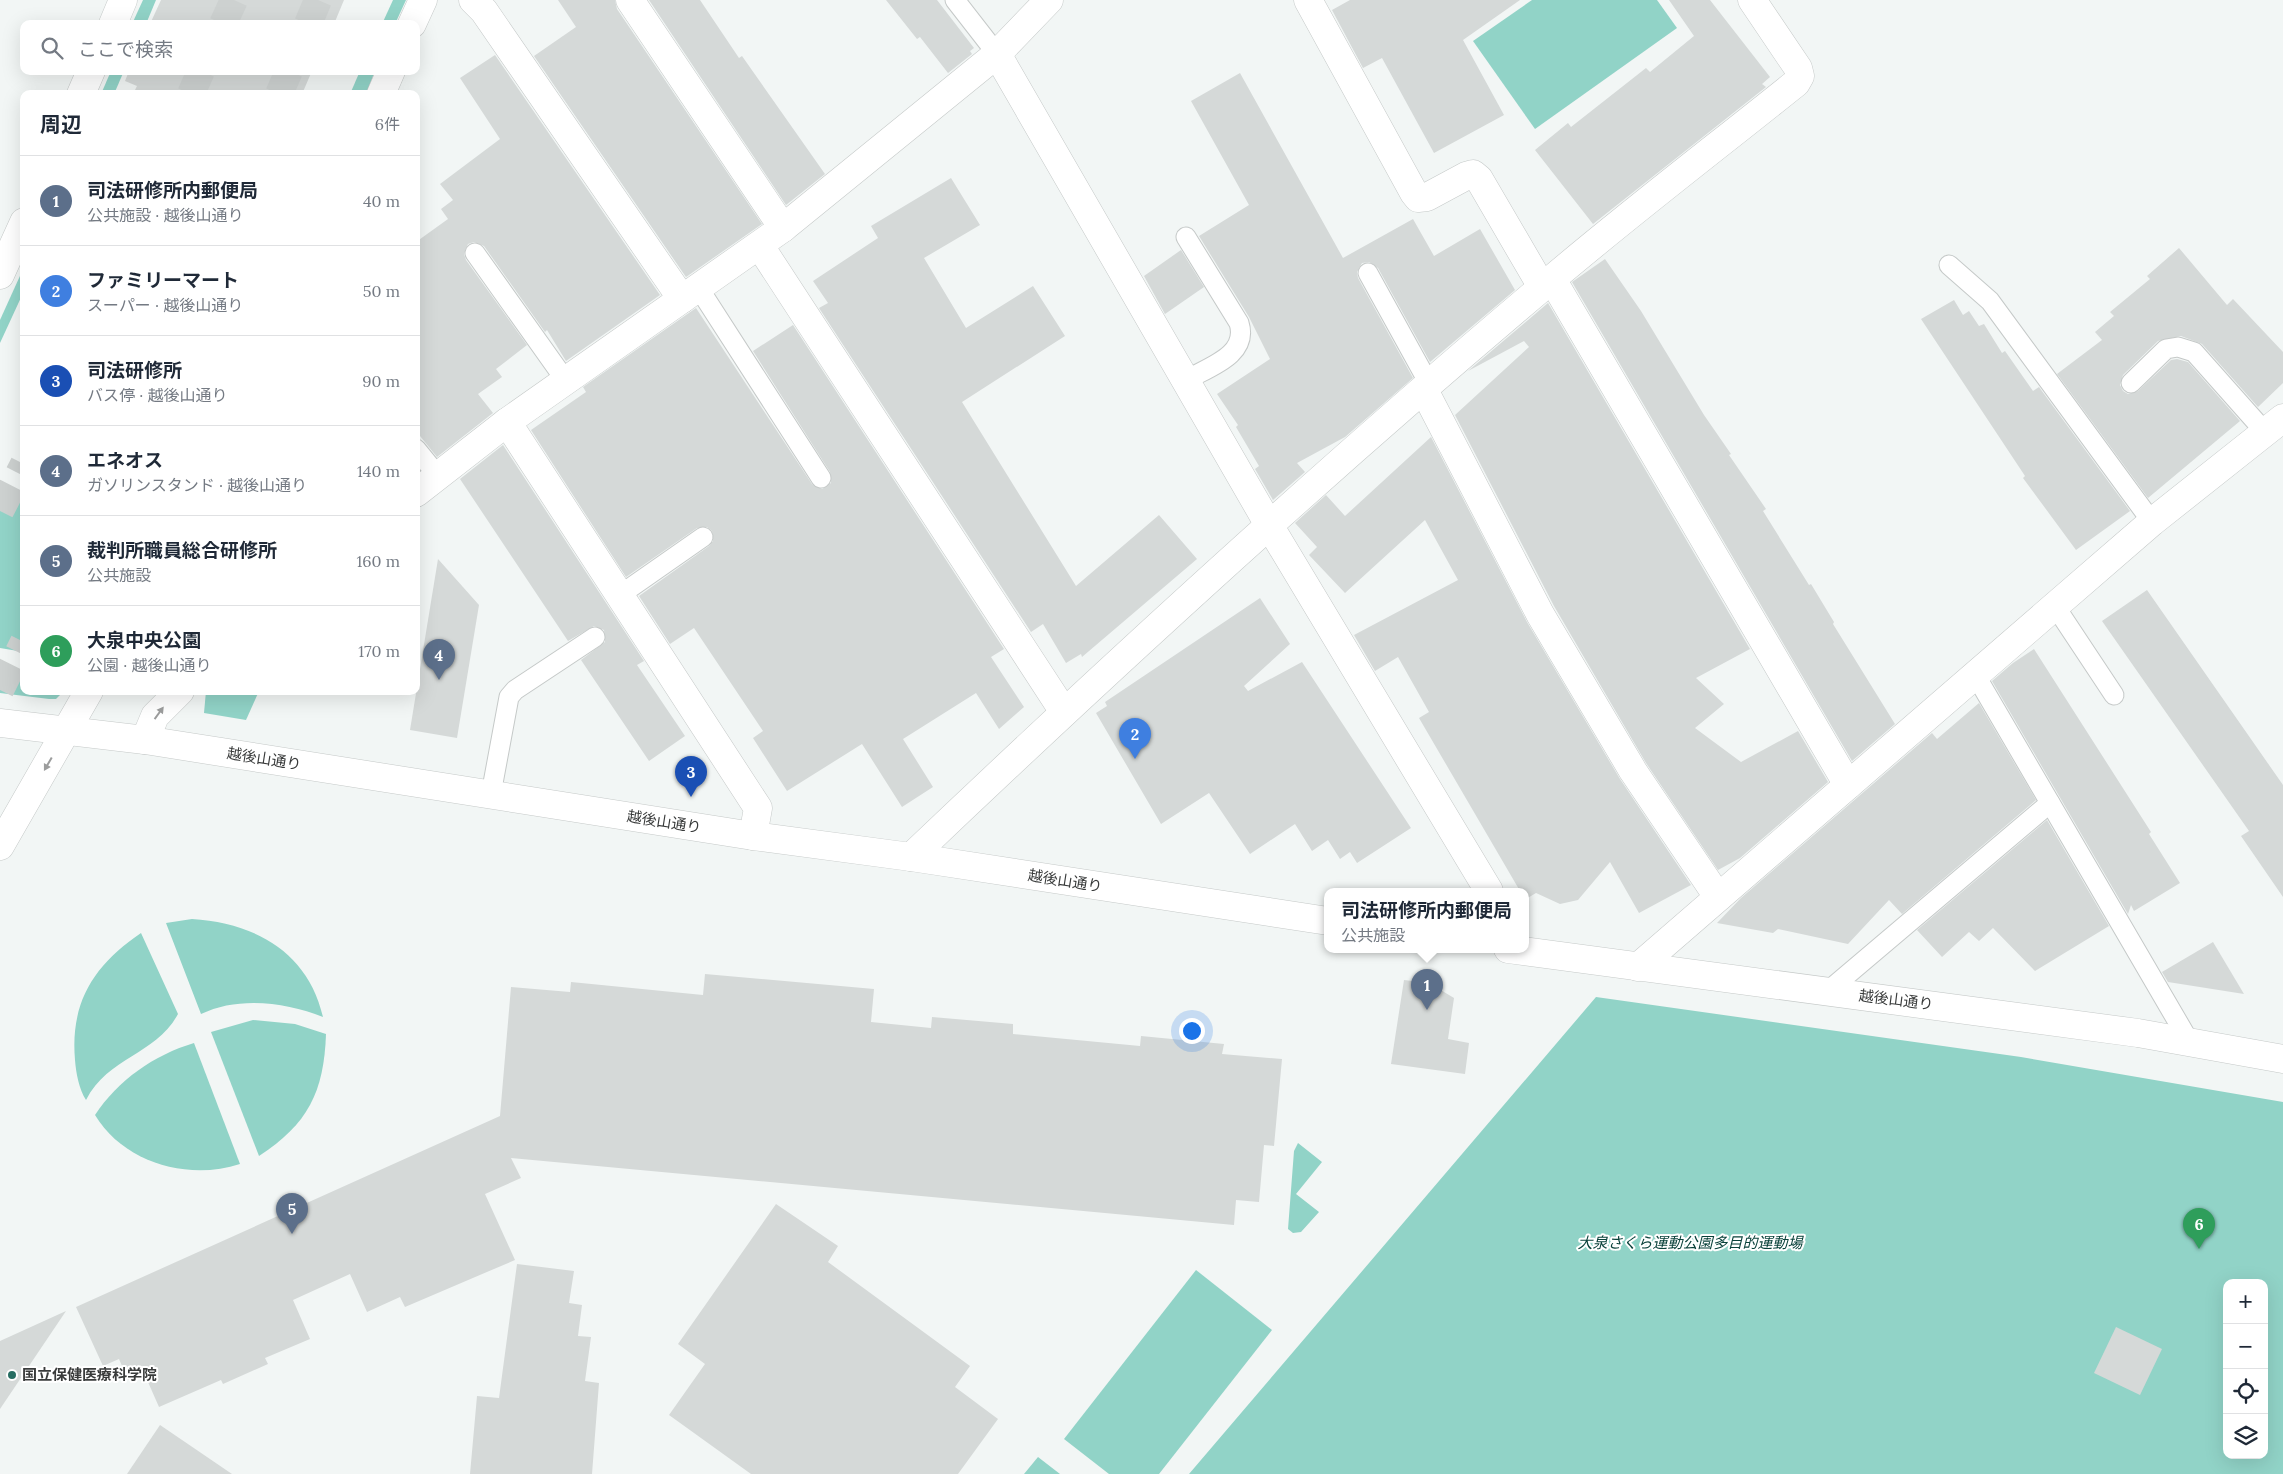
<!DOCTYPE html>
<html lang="ja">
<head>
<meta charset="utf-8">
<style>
	body { margin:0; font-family:Lora,"Noto Sans JP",serif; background:#f2f2f3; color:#1f2937 }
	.controls { position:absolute; right:15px; bottom:15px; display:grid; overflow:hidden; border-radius:10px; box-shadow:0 5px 20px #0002 }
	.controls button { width:45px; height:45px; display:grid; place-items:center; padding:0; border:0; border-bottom:1px solid #e0e1e3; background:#fff; color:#1f2937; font:25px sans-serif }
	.you { position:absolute; left:1191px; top:1030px; width:18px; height:18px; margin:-12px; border:4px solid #fff; border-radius:50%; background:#1a73e8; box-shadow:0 0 0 8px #1a73e833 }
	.badge { display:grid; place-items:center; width:32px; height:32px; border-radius:50%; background:#2563eb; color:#fff; font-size:16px; font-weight:700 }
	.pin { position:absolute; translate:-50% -41px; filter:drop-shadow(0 1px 2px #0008) }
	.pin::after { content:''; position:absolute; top:26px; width:18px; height:15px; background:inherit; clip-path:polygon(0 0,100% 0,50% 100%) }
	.popup { position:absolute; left:1324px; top:888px; width:205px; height:65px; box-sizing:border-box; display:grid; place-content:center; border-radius:10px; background:#fff; filter:drop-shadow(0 1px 4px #0005); font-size:16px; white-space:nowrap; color:#747a83 }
	.popup b { font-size:19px; color:#1f2937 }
	.popup::after { content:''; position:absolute; left:50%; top:100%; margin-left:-10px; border:10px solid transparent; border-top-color:#fff }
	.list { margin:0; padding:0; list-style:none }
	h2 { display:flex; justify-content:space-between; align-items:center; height:65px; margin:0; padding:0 20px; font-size:21px }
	h2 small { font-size:16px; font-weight:400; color:#747a83 }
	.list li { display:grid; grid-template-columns:32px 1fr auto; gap:15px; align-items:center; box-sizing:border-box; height:90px; padding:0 20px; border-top:1px solid #e0e1e3 }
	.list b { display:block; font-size:19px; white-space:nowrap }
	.list p { margin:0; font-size:16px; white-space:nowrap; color:#747a83 }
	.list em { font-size:16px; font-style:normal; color:#747a83 }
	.icon { flex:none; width:28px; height:28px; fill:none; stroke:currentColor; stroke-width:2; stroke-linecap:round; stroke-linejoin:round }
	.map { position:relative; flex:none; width:2283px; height:1474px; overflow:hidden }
	.search { position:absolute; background:#fff; box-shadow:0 5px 20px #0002; left:20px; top:20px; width:400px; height:55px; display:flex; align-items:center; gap:12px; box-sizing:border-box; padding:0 18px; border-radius:10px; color:#747a83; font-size:19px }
	.panel { position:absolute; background:#fff; box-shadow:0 5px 20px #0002; left:20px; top:90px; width:400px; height:605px; border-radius:10px }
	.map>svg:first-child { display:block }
</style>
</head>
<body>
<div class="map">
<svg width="2283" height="1474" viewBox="0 0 2283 1474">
	<rect width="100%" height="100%" fill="#f2f6f5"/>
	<g fill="#91d3c7" fill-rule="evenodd">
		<path d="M143 0H156L146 24H132Z"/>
		<path d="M393 0H406L395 24H382Z"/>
		<path d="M1532 0H1657L1677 28 1535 129 1473 41Z"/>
		<path d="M111 71H124L114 94H101Z"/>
		<path d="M360 71H375L366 94H350Z"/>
		<path d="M24 267V291L0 343V320Z"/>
		<path d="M0 491 24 502V652L0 648Z"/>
		<path d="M0 673 24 676V691H64L56 699H49L0 693Z"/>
		<path d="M206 691H259L246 720 204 713Z"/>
		<path d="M192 919C255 923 308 952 323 1017 286 1002 238 996 201 1014L166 923Z"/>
		<path d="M141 933 178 1014C156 1055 109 1056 86 1100 79 1089 76 1073 75 1060 70 1002 94 965 141 933Z"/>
		<path d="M1596 997 2021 1057 2283 1102V1474H1189ZM2227 1283H2264V1455H2227Z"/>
		<path d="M253 1020 295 1024 326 1034C324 1092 308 1124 259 1156L211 1032Z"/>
		<path d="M194 1043 240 1164C188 1181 124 1163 95 1115 118 1080 154 1055 194 1043Z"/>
		<path d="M1298 1143 1322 1162 1296 1194 1319 1212 1301 1232 1293 1233 1288 1229 1294 1151Z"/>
		<path d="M1196 1270 1272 1330 1159 1474H1109L1064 1439Z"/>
		<path d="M1038 1457 1060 1474H1024Z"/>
	</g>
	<g fill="#d5d9d8">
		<path d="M161 0H344L334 24H150Z"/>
		<path d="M558 0H615L617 9 762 224 686 277 534 56 576 27Z"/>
		<path d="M649 0H700L739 58 742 56 825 174 786 205Z"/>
		<path d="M886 0H937L974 48 970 51 972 54 948 73 920 37 917 39Z"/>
		<path d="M1350 0H1520L1463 40 1504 115 1434 153 1382 58 1363 68 1332 10Z"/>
		<path d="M1669 0H1710L1770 77 1762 84 1766 87 1593 224 1535 150 1568 123 1571 127 1646 68 1650 72 1694 36Z"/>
		<path d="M495 55 660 295 566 361 547 330 545 332 484 246 474 242 468 244 464 254 466 260 527 345 496 369 502 377 478 394 493 413 437 457 416 431V242L448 219 441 209 453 200 440 184 500 139 460 78Z"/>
		<path d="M129 71H312L302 94H133L137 86 125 81Z"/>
		<path d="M1240 73 1343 258 1413 219 1434 256 1480 229 1515 290 1430 362 1378 268 1369 262 1362 263 1357 272 1358 278 1413 378 1345 437 1297 463 1305 472 1273 500 1255 469 1259 466 1236 427 1238 425 1217 394 1270 359 1249 317 1199 236 1249 205 1191 101Z"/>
		<path d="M951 178 980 225 924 258 966 328 1033 286 1065 336 962 402 1076 586 1159 515 1197 559 1082 657 1081 654 1066 663 1043 624 1031 632 819 308 828 303 813 281 878 238 871 226Z"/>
		<path d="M2179 248 2227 305 2233 299 2283 352V383L2258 407 2202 344 2181 336 2158 341 2123 375 2120 385 2123 391 2128 394 2138 391 2171 360 2177 359 2188 362 2240 421 2148 498 2057 374 2102 340 2095 332 2114 316 2110 312 2150 279 2147 276Z"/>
		<path d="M1181 250 1204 287 1165 314 1144 276Z"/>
		<path d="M1605 259 1641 311 1704 415 1731 454 1729 455 1766 509 1763 511 1809 585 1811 584 1834 622 1833 624 1895 724 1852 761 1572 282Z"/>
		<path d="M1954 300 1963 315 1969 311 1979 326 1984 324 2002 353 2005 351 2033 391 2039 387 2130 511 2076 550 2023 478 2025 476 1921 319Z"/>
		<path d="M1548 303 1750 649 1696 678 1724 704 1695 728 1741 762 1798 731 1828 782 1740 858 1718 870 1646 763 1554 606 1455 415 1529 347 1524 341 1468 371Z"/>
		<path d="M696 308 812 484 822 489 831 483 830 472 753 351 793 325 1004 649 991 657 1024 707 999 729 976 693 903 739 933 787 902 807 862 744 787 791 753 738 763 731 694 628 670 644 639 596 709 546 713 541 712 531 707 527 697 528 626 577 531 430 586 392 583 387Z"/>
		<path d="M1431 437 1527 622 1620 779 1691 885 1639 913 1610 862 1578 900 1560 904 1536 893 1526 899V891H1520L1419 718 1429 712 1398 657 1375 671 1354 635 1458 580 1425 520 1345 593 1309 555 1317 547 1295 523 1326 495 1345 516Z"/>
		<path d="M503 445 644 661 637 665 685 736 649 761 581 660 605 642 604 630 594 626 568 641 460 479Z"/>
		<path d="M438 559 479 605 457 738 410 730Z"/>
		<path d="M2147 590 2283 785V897L2241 836 2249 831 2102 621Z"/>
		<path d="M1260 598 1290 644 1244 686 1248 691 1302 662 1411 828 1357 863 1350 852 1340 859 1328 840 1312 851 1295 824 1250 854 1209 793 1161 824 1096 713 1107 706 1105 702Z"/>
		<path d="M2034 649 2151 832 2149 834 2180 883 2134 911 2131 905 2128 914 1992 681 2013 663Z"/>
		<path d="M1979 703 2036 800 1902 914 1889 900 1848 944 1778 929 1773 933 1717 923 1741 898 1932 733 1937 739Z"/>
		<path d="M2047 820 2109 926 2035 971 1993 928 1979 941 1969 932 1942 957 1917 930Z"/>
		<path d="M2213 942 2244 994 2168 982 2162 972Z"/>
		<path d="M705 974 874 989 871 1022 931 1028 932 1017 1013 1024V1034L1140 1046 1141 1036 1224 1044 1222 1054 1282 1059 1274 1146 1264 1145 1259 1202 1236 1200 1234 1225 511 1158 521 1178 485 1194 515 1260 405 1307 400 1297 367 1312 350 1274 293 1300 310 1339 265 1358 268 1364 223 1384 221 1380 159 1407 144 1373 128 1380 119 1359 103 1366 76 1307 500 1116 511 987 570 992 571 982 703 995Z"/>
		<path d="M1404 980 1429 983 1454 998 1448 1039 1469 1043 1465 1074 1391 1064Z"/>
		<path d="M776 1204 838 1246 828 1262 970 1366 955 1387 998 1419 958 1474H751L669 1415 705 1364 678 1344Z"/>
		<path d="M517 1264 574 1271 569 1303 582 1305 578 1336 591 1337 585 1381 599 1383 592 1474H470L477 1396 499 1398Z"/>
		<path d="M66 1311 0 1409V1341Z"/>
		<path d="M2116 1327 2162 1349 2140 1395 2094 1373Z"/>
		<path d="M160 1425 232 1474H127Z"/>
	</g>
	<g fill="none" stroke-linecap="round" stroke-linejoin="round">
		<g stroke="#cdd1d0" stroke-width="28" stroke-dasharray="28 14" stroke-linecap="butt">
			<path d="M223 24 234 0"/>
			<path d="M308 24 318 0"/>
			<path d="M191 94 201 71"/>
			<path d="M279 94 289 71"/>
			<path d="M0 511 24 464"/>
			<path d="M0 690 24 642"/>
		</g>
		<defs>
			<g id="service">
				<path d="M955 0 997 54"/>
				<path d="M475 253 566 381"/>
				<path d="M1949 265 1990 301 2152 522"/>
				<path d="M1368 273 1427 380 1431 383"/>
				<path d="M698 287 821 478"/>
				<path d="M1186 380C1209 367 1249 355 1239 323L1186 237"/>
				<path d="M2131 383 2166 349 2178 347 2194 352 2265 432"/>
				<path d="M416 449 438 476"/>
				<path d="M620 595 703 537"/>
				<path d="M2055 606 2114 695"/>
				<path d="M1976 676 2189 1041"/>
				<path d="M491 794 509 697 515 690 595 637"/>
				<path d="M1828 991 2050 803"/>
			</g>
			<g id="minor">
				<path d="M473 0 484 11 682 299"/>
				<path d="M630 0 783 228"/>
				<path d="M1308 0 1414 193 1418 198 1427 197 1466 176 1473 174 1479 179 1542 287"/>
				<path d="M997 54 1269 525 1489 891"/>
				<path d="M760 246 1064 712"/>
				<path d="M1552 279 1848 785"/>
				<path d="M1424 390 1540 614 1633 771 1718 897"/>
				<path d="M507 422 758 808 753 836"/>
				<path d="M416 493 507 422 783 228 997 54 1049 0"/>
				<path d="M145 740 155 716 180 691"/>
				<path d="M911 857C1119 659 1332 464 1552 279 1631 212 1715 148 1796 83L1800 76 1798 68 1752 0"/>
				<path d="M1638 967 2152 522 2283 418"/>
			</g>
			<g id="tertiary">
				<path d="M113 24 123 0"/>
				<path d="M412 24 423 0"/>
				<path d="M81 94 91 71"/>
				<path d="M381 94 391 71"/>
				<path d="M0 275 24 222"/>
				<path d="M0 723 145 740 753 836 911 857 1328 921"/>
				<path d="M0 846 89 691"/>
				<path d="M1508 949 2138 1033 2283 1059"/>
			</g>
		</defs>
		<use href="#service" stroke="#c5c9c8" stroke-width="21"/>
		<use href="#minor" stroke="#c5c9c8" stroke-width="29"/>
		<use href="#tertiary" stroke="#c5c9c8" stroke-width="29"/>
		<use href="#service" stroke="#fff" stroke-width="19"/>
		<use href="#minor" stroke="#fff" stroke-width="28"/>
		<use href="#tertiary" stroke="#fff" stroke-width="28"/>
	</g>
	<defs><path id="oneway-solid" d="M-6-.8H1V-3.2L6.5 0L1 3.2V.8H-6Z" transform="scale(1.25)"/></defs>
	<g fill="#9c9d9d">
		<use href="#oneway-solid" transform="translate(159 713) rotate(-54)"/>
		<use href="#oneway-solid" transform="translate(48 764) rotate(120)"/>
	</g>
	<circle fill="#266d62" stroke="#fff" stroke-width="2" cx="12" cy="1375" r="5"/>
	<g text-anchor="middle" stroke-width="4" stroke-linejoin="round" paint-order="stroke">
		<g font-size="15" fill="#393b3b" stroke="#fff">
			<text transform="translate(264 759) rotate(9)" y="5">越後山通り</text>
			<text transform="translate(664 822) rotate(9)" y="5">越後山通り</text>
			<text transform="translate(1065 881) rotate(9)" y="5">越後山通り</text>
			<text transform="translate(1896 1000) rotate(7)" y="5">越後山通り</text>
		</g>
		<g font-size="15" font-style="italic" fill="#09413a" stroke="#fff">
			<text x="1690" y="1248">大泉さくら運動公園多目的運動場</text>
		</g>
		<g font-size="15" font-weight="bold" fill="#393b3b" stroke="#fff" text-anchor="start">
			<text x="22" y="1380">国立保健医療科学院</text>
		</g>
	</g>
</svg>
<div class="controls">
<button>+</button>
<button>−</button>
<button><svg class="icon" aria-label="locate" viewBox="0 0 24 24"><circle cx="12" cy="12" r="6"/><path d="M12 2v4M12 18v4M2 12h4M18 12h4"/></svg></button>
<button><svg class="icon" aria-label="layers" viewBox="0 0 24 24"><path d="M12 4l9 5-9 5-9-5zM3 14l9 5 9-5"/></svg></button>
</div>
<div class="you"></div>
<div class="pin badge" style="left:1427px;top:1010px;background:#5c6f8a">1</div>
<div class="popup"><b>司法研修所内郵便局</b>公共施設</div>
<div class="pin badge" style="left:1135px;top:759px;background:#3f7fe0">2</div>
<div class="pin badge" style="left:691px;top:797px;background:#1a4fb4">3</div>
<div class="pin badge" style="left:439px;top:680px;background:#5c6f8a">4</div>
<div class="pin badge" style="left:292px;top:1234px;background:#5c6f8a">5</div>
<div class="pin badge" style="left:2199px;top:1249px;background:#2e9e5b">6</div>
<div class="search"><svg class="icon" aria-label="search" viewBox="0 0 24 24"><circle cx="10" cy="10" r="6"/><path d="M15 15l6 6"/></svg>ここで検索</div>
<section class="panel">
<h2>周辺<small>6件</small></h2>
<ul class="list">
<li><span class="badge" style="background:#5c6f8a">1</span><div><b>司法研修所内郵便局</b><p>公共施設 · 越後山通り</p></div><em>40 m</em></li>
<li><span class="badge" style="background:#3f7fe0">2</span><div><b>ファミリーマート</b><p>スーパー · 越後山通り</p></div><em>50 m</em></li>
<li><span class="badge" style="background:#1a4fb4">3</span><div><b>司法研修所</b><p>バス停 · 越後山通り</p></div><em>90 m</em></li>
<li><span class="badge" style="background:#5c6f8a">4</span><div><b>エネオス</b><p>ガソリンスタンド · 越後山通り</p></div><em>140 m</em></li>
<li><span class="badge" style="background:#5c6f8a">5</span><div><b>裁判所職員総合研修所</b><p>公共施設</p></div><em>160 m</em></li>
<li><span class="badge" style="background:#2e9e5b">6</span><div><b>大泉中央公園</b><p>公園 · 越後山通り</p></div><em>170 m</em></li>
</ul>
</section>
</div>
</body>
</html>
